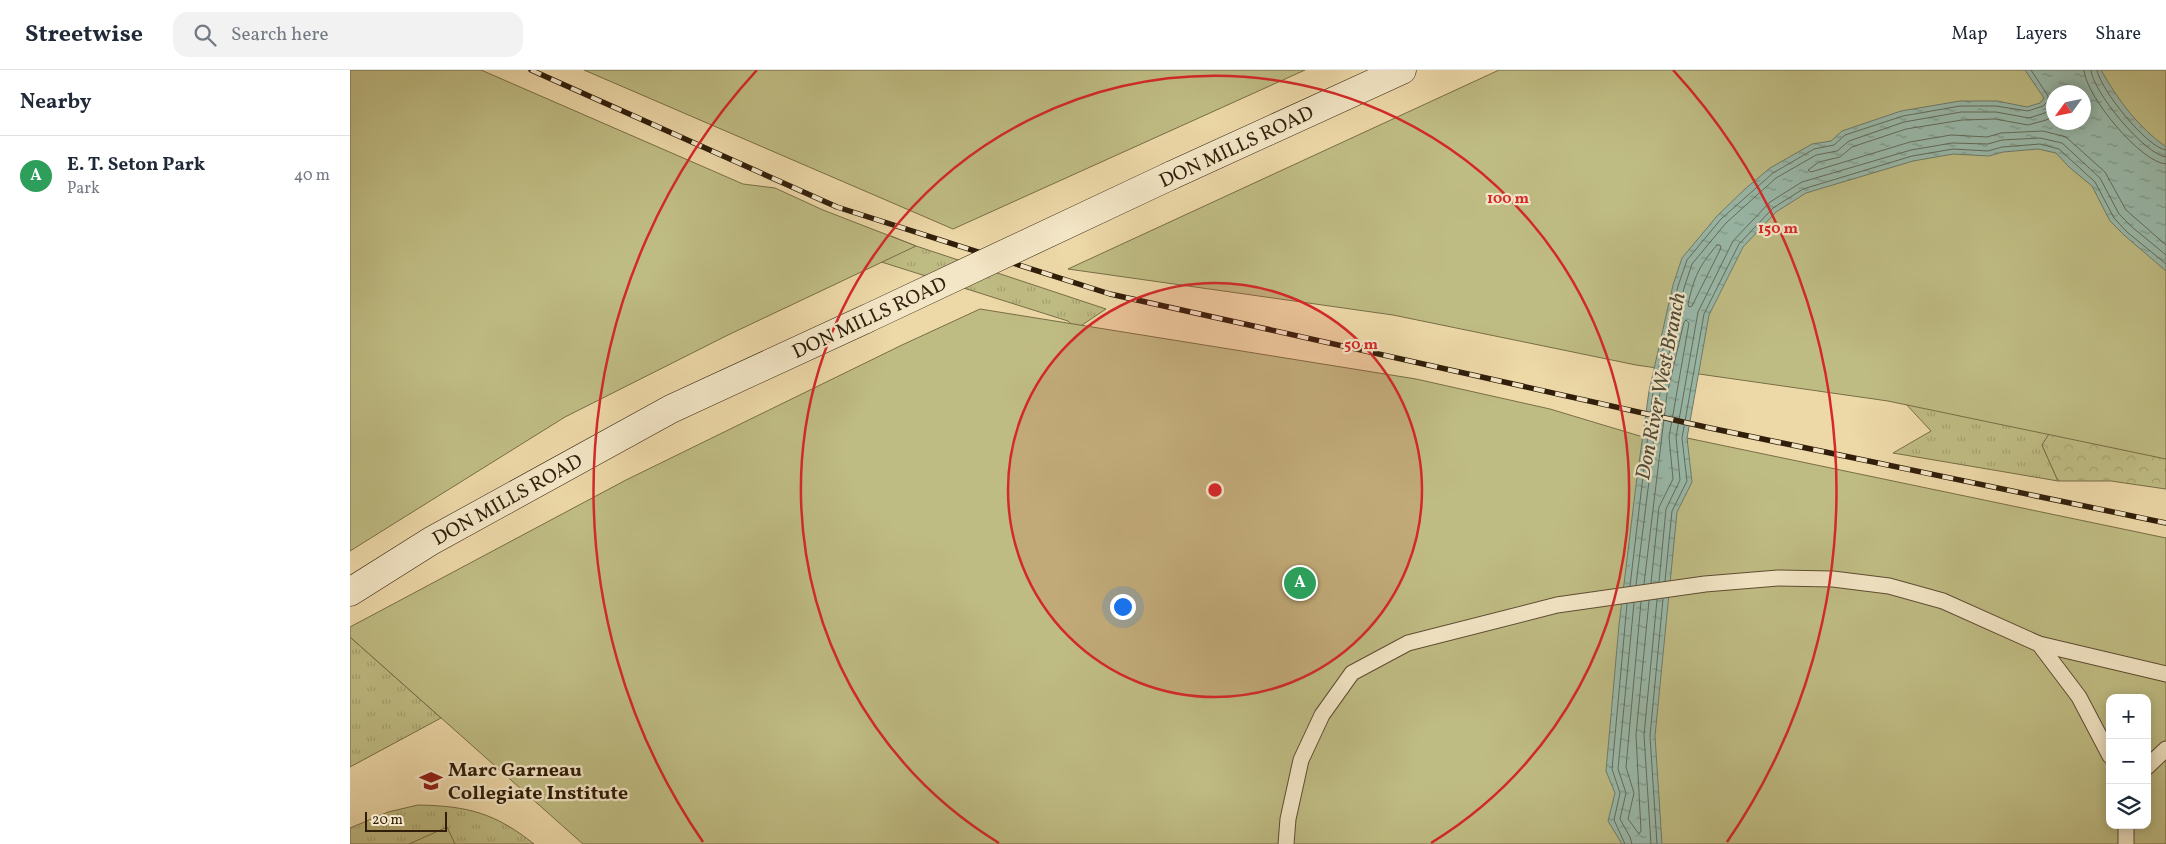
<!DOCTYPE html>
<html lang="en">
<head>
<meta charset="utf-8">
<style>
	body { margin:0; font-family:Vollkorn,serif; background:#f2f2f3; color:#1f2937 }
	.controls { position:absolute; right:15px; bottom:15px; display:grid; overflow:hidden; border-radius:10px; box-shadow:0 2px 12px #0003 }
	.controls button { width:45px; height:45px; display:grid; place-items:center; padding:0; border:0; border-bottom:1px solid #e0e1e3; background:#fff; color:#1f2937; font:25px sans-serif }
	.compass { position:absolute; left:1696px; top:15px; width:45px; height:45px; border-radius:50%; background:#fff; box-shadow:0 2px 12px #0003; rotate:237deg }
	.scale { position:absolute; left:15px; bottom:12px; width:82px; box-sizing:border-box; padding-left:5px; border:2px solid #301e0a; border-top:0; font-size:14px; line-height:18px; white-space:nowrap; color:#301e0a; -webkit-text-stroke:4px #f3e6c6; paint-order:stroke }
	.you { position:absolute; left:772px; top:536px; width:18px; height:18px; margin:-12px; border:4px solid #fff; border-radius:50%; background:#1a73e8; box-shadow:0 0 0 8px #1a73e833 }
	.badge { display:grid; place-items:center; width:32px; height:32px; border-radius:50%; background:#8f2418; color:#fff; font-size:16px; font-weight:700 }
	.pin { position:absolute; translate:-50% -50%; border:2px solid #fff; box-shadow:0 1px 5px #0006 }
	.list { margin:0; padding:0; list-style:none }
	h2 { display:flex; justify-content:space-between; align-items:center; height:65px; margin:0; padding:0 20px; font-size:21px }
	h2 small { font-size:16px; font-weight:400; color:#747a83 }
	.list li { display:grid; grid-template-columns:32px 1fr auto; gap:15px; align-items:center; box-sizing:border-box; height:80px; padding:0 20px; border-top:1px solid #e0e1e3 }
	.list b { display:block; font-size:19px; white-space:nowrap }
	.list p { margin:0; font-size:16px; white-space:nowrap; color:#747a83 }
	.list em { font-size:16px; font-style:normal; color:#747a83 }
	.icon { flex:none; width:28px; height:28px; fill:none; stroke:currentColor; stroke-width:2; stroke-linecap:round; stroke-linejoin:round }
	.map { position:relative; flex:none; width:1816px; height:774px; overflow:hidden }
	header { display:flex; align-items:center; gap:30px; box-sizing:border-box; height:70px; padding:0 25px; background:#fff; border-bottom:1px solid #e0e1e3 }
	header strong { font-size:24px }
	nav { display:flex; gap:28px; margin-inline-start:auto; font-size:18px }
	.search { width:350px; height:45px; background:#f2f2f3; display:flex; align-items:center; gap:12px; box-sizing:border-box; padding:0 18px; border-radius:15px; color:#747a83; font-size:19px }
	main { display:flex }
	aside { flex:1; background:#fff }
	.map>svg:first-child { display:block }
</style>
</head>
<body>
<header>
<strong>Streetwise</strong>
<div class="search"><svg class="icon" aria-label="search" viewBox="0 0 24 24"><circle cx="10" cy="10" r="6"/><path d="M15 15l6 6"/></svg>Search here</div>
<nav><a>Map</a><a>Layers</a><a>Share</a></nav>
</header>
<main>
<aside>
<h2>Nearby<small></small></h2>
<ul class="list">
<li><span class="badge" style="background:#2e9e5b">A</span><div><b>E. T. Seton Park</b><p>Park</p></div><em>40 m</em></li>
</ul>
</aside>
<div class="map">
<svg width="1816" height="774" viewBox="0 0 1816 774">
	<defs>
		<pattern id="grass-tufts" width="24" height="20" patternUnits="userSpaceOnUse" patternTransform="scale(1.25)"><rect width="24" height="20" fill="#bfbc83"/><path d="M3 7l-1-3M5 7V3M7 7l1-3M15 17l-1-3M17 17v-4M19 17l1-3" fill="none" stroke="#a4a170"/></pattern>
		<pattern id="forest-crowns" width="20" height="18" patternUnits="userSpaceOnUse" patternTransform="scale(1.25)"><rect width="20" height="18" fill="#bfbc83"/><path d="M2 6a3 3 0 1 1 6 0M12 15a3 3 0 1 1 6 0" fill="none" stroke="#a4a170"/></pattern>
		<pattern id="water-ripples" width="26" height="14" patternUnits="userSpaceOnUse" patternTransform="scale(1.25)"><rect width="26" height="14" fill="#99b9aa"/><path d="M2 4q2-2 4 0t4 0M15 11q2-2 4 0t4 0" fill="none" stroke="#7d9689"/></pattern>
	</defs>
	<rect width="100%" height="100%" fill="#edd8a8"/>
	<filter id="stains"><feTurbulence type="fractalNoise" baseFrequency=".004" numOctaves="4"/><feColorMatrix values="0 0 0 0 .2 0 0 0 0 .09 0 0 0 0 .02 0 0 0 .5 -.17"/></filter>
	<radialGradient id="worn" r=".72"><stop offset=".6" stop-color="#630" stop-opacity="0"/><stop offset="1" stop-color="#630" stop-opacity=".3"/></radialGradient>
	<g fill="url(#grass-tufts)" stroke="#786d46">
		<path d="M541 166 566 176 756 239 726 259 718 251 503 183Z"/>
		<path d="M1785 239 1692 375 1708 411 1543 383 1581 361 1529 305Z"/>
		<path d="M0 567 91 648 0 697Z"/>
		<path d="M68 735C118 736 145 743 184 774H0V758L38 742Z"/>
	</g>
	<path fill="url(#forest-crowns)" stroke="#786d46" d="M1704 356 1816 367V419L1761 411H1708L1692 375Z"/>
	<g fill="#bfbc83" stroke="#786d46" fill-rule="evenodd">
		<path d="M0 0H131L393 114 425 118 473 140 566 176 378 265 215 347 0 481Z"/>
		<path d="M234 0H955L603 159Z"/>
		<path d="M1149 0H1816V389L1538 331 1286 295 1043 245 718 199ZM1704 22H1734V52H1704Z"/>
		<path d="M630 239 1066 309 1200 339 1293 367 1337 368 1816 468V774H233L0 567V557L276 410 552 275ZM1760 628H1797V755H1760Z"/>
		<path d="M97 757 105 774H59Z"/>
	</g>
	<path fill="url(#water-ripples)" stroke="#6f7b6a" fill-rule="evenodd" d="M1675 0H1751C1768 30 1788 57 1816 77V201L1774 165 1760 151 1742 116 1719 97 1706 83 1688 79 1653 82 1639 86 1603 84 1563 91 1456 123 1426 142 1393 177 1359 245 1337 368 1342 412 1327 442 1305 666 1312 774H1272L1258 751 1265 723 1256 701 1269 555 1286 415 1299 321 1323 215 1332 188 1367 146 1395 119 1420 98 1462 74 1481 71 1492 61 1551 41 1610 31H1647L1677 37 1690 33 1694 28ZM1704 22H1734V52H1704Z"/>
	<g fill="none" stroke-linecap="round" stroke-linejoin="round">
		<g stroke="#646c5a" stroke-width="1">
			<path d="M1734 0C1735 25 1791 93 1816 94"/>
			<path d="M1741 0C1742 21 1795 85 1816 87"/>
			<path d="M1747 0C1750 19 1797 78 1816 80"/>
			<path d="M1704 46 1696 50 1678 55 1645 49 1612 50 1556 59 1502 77 1490 87 1469 92 1458 100 1461 102 1560 72 1601 65 1637 67 1651 63 1693 61 1716 67 1755 102 1776 140 1816 175"/>
			<path d="M1367 175H1370L1371 178 1342 236 1339 237 1338 234C1344 207 1349 196 1367 175Z"/>
			<path d="M1315 511 1322 441 1337 411 1332 368 1354 244 1389 174 1423 138 1453 119 1562 86 1603 79 1638 81 1652 77 1690 74 1709 79 1745 112 1764 148 1777 162 1816 194"/>
			<path d="M1309 512 1316 439 1330 410 1326 367 1348 242 1383 171 1420 132 1452 112 1561 80 1602 73 1638 74 1652 70 1690 68 1712 73 1750 108 1769 144 1782 157 1816 185"/>
			<path d="M1294 514 1317 324 1334 252 1336 250 1339 253 1319 367 1323 409 1309 437 1301 513"/>
			<path d="M1286 515 1310 323 1334 218 1342 194 1376 153 1426 108 1466 85 1487 81 1499 71 1554 52 1611 42H1646L1679 48 1695 43 1704 34"/>
			<path d="M1280 516 1303 322 1328 216 1337 190 1371 149 1423 103 1464 79 1484 75 1495 65 1553 46 1610 36H1646L1678 41 1693 36 1698 31V26L1681 0"/>
			<path d="M1291 532 1276 697 1284 723 1278 749 1289 764 1291 761 1286 665 1299 531"/>
			<path d="M1275 774 1264 750 1270 723 1262 699 1277 534"/>
			<path d="M1282 774 1280 767 1270 749 1276 723 1268 699 1284 533"/>
			<path d="M1301 774 1294 665 1307 530"/>
			<path d="M1307 774 1300 666 1313 529"/>
		</g>
		<defs>
			<g id="lane">
				<path d="M1689 574 1729 627 1760 686"/>
				<path d="M1797 697 1816 679"/>
				<path d="M1776 755V774"/>
				<path d="M936 774 938 749 951 690 972 645 1002 603 1058 573 1207 535 1355 514 1428 508 1483 509 1539 516 1593 531 1689 574 1816 604"/>
			</g>
			<g id="secondary">
				<path d="M820 106 1052 0"/>
				<path d="M0 522 81 471 321 339 516 249"/>
			</g>
		</defs>
		<use href="#lane" stroke="#5f4c32" stroke-width="17"/>
		<use href="#secondary" stroke="#301e0a" stroke-width="29"/>
		<use href="#lane" stroke="#f3e6c6" stroke-width="15"/>
		<use href="#secondary" stroke="#f3e6c6" stroke-width="28"/>
		<defs>
			<path id="rail" d="M181 0 487 137 760 224 1360 358 1816 453"/>
		</defs>
		<use href="#rail" stroke="#301e0a" stroke-width="5.5"/>
		<use href="#rail" stroke="#f3e6c6" stroke-width="4" stroke-dasharray="11" stroke-linecap="butt"/>
		<defs>
			<path id="secondary-bridge" d="M516 249 820 106"/>
		</defs>
		<use href="#secondary-bridge" stroke="#301e0a" stroke-width="29" stroke-linecap="butt"/>
		<use href="#secondary-bridge" stroke="#f3e6c6" stroke-width="28"/>
	</g>
	<circle cx="865" cy="420" r="207" fill="#d62828" fill-opacity=".12"/>
	<g fill="none" stroke="#d62828" stroke-width="2.5">
		<circle cx="865" cy="420" r="207"/>
		<path d="M649 773A414 414 0 1 1 1081 773"/>
		<path d="M353 772A621 621 0 0 1 407 0M1323 0A621 621 0 0 1 1377 772"/>
	</g>
	<defs>
		<symbol id="school-bare" viewBox="-9 -9 18 18"><path d="M0-5L7-2L0 1L-7-2ZM-4 1L0 2.5L4 1V4Q0 6-4 4Z" fill="#8f2418" stroke="#f3e6c6" stroke-width="2.5" paint-order="stroke"/></symbol>
	</defs>
	<g fill-rule="evenodd">
		<use href="#school-bare" x="65" y="695" width="32" height="32"/>
	</g>
	<g text-anchor="middle" stroke-width="4.5" stroke-linejoin="round" paint-order="stroke">
		<g font-size="20" fill="#301e0a" stroke="#f3e6c6">
			<text transform="translate(886 76) rotate(-25)" y="7">DON MILLS ROAD</text>
			<text transform="translate(519 247) rotate(-25)" y="7">DON MILLS ROAD</text>
			<text transform="translate(157 429) rotate(-29)" y="7">DON MILLS ROAD</text>
		</g>
		<g font-size="20" font-weight="bold" fill="#301e0a" stroke="#f3e6c6" text-anchor="start">
			<text x="98" y="706">Marc Garneau<tspan x="98" dy="23">Collegiate Institute</tspan></text>
		</g>
		<g font-size="21" font-style="italic" fill="#504c3a" stroke="#f3e6c6">
			<text transform="translate(1310 316) rotate(-79)" y="7">Don River West Branch</text>
		</g>
	</g>
	<circle cx="865" cy="420" r="8" fill="#d62828" stroke="#f3e6c6" stroke-width="2.5"/>
	<g font-size="15" text-anchor="middle" font-weight="bold" fill="#d62828" stroke="#f3e6c6" stroke-width="4.5" stroke-linejoin="round" paint-order="stroke">
		<text x="1158" y="133">100 m</text>
		<text x="1428" y="163">150 m</text>
		<text x="1011" y="279">50 m</text>
	</g>
	<rect width="100%" height="100%" filter="url(#stains)"/>
	<rect width="100%" height="100%" fill="url(#worn)"/>
</svg>
<div class="controls">
<button>+</button>
<button>−</button>
<button><svg class="icon" aria-label="layers" viewBox="0 0 24 24"><path d="M12 4l9 5-9 5-9-5zM3 14l9 5 9-5"/></svg></button>
</div>
<svg class="compass" viewBox="-18 -18 36 36"><path d="M0-13l5 13h-10z" fill="#e53935"/><path d="M0 13l5-13h-10z" fill="#747a83"/></svg>
<div class="scale">20 m</div>
<div class="you"></div>
<div class="pin badge" style="left:950px;top:513px;background:#2e9e5b">A</div>
</div>
</main>
</body>
</html>
